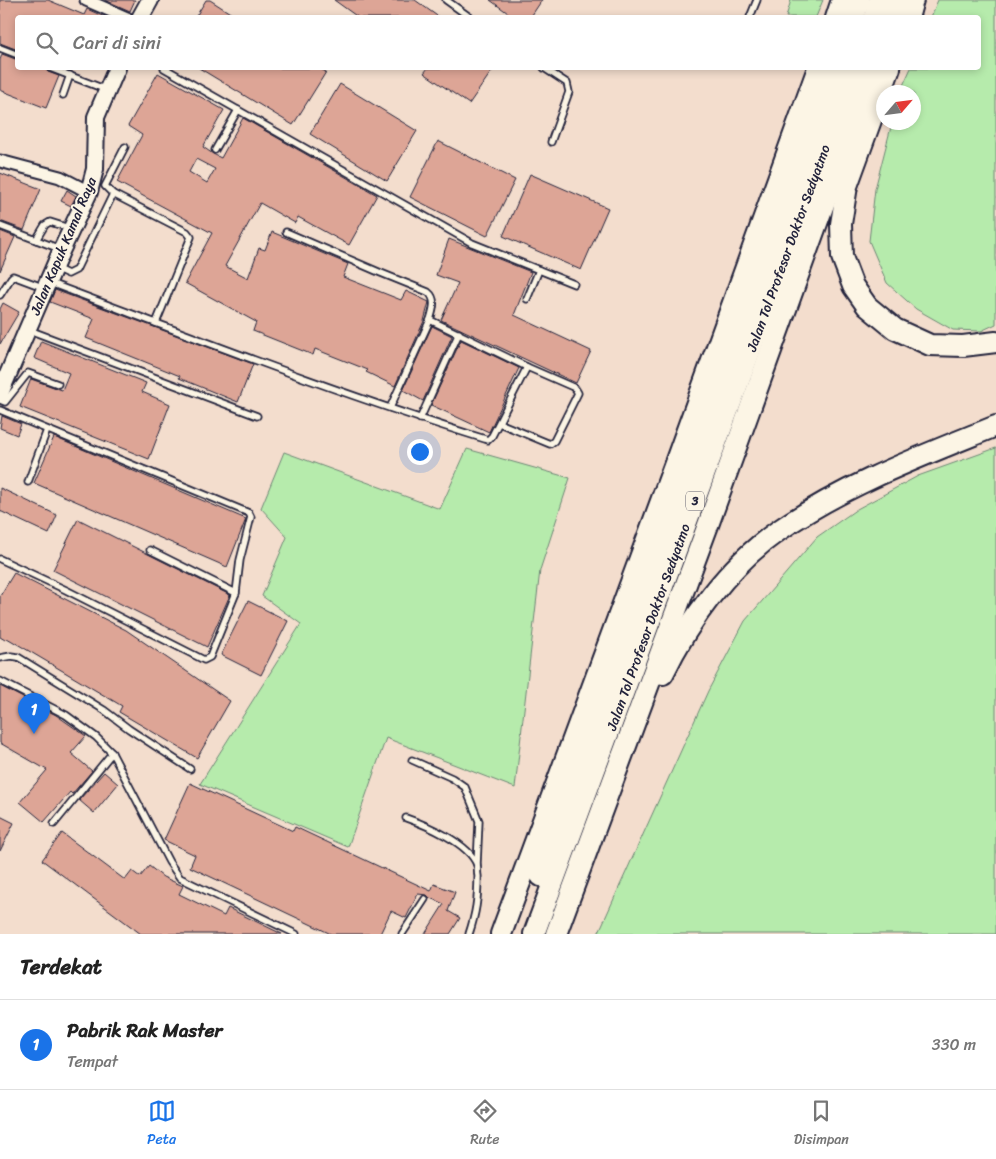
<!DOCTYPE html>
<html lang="id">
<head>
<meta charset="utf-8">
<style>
	body { margin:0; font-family:Sriracha,sans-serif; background:#f2f2f2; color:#222 }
	.compass { position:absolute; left:876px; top:85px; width:45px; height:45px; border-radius:50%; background:#fff; box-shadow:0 2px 8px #0003; rotate:62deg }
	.you { position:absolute; left:419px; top:451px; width:18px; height:18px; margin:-12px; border:4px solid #fff; border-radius:50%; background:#1a73e8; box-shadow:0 0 0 8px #1a73e833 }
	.badge { display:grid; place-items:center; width:32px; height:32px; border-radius:50%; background:#1a73e8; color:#fff; font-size:16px; font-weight:700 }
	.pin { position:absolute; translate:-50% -41px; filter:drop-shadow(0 1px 2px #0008) }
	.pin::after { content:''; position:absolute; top:26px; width:18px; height:15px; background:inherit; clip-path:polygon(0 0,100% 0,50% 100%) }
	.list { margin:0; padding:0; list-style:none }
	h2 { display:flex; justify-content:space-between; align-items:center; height:65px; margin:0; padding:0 20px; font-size:21px }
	h2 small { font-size:16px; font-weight:400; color:#767676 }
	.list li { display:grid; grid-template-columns:32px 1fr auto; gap:15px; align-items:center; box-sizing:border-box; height:90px; padding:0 20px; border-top:1px solid #e0e0e0 }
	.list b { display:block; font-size:19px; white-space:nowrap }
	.list p { margin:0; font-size:16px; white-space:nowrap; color:#767676 }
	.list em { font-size:16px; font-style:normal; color:#767676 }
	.icon { flex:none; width:28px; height:28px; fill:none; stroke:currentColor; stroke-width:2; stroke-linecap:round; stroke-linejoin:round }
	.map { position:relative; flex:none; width:996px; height:934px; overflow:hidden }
	.search { position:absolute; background:#fff; box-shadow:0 2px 8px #0003; left:15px; right:15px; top:15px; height:55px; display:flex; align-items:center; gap:12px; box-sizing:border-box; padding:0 18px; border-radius:5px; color:#767676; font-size:19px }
	.sheet { height:155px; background:#fff }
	nav { display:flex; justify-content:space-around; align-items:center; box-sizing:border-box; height:70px; border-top:1px solid #e0e0e0; background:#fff; font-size:14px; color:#767676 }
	nav a { display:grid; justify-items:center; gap:2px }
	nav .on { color:#1a73e8 }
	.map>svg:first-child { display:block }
</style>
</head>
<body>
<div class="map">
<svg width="996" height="934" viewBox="0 0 996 934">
	<rect width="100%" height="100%" fill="#f3ddcd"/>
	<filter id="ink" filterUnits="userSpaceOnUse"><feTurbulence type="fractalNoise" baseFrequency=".02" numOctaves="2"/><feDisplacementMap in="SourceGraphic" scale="10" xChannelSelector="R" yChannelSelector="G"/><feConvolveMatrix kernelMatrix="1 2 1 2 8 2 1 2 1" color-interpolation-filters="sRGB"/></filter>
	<g filter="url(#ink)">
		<g fill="#b6ebac" stroke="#6c8674">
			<path d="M791 0H823L816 17H786Z"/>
			<path d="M938 0H996V324L981 331 953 330 916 309 887 283 869 241 875 189 892 123 914 122V92H900L911 68H978V18L931 17Z"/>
			<path d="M996 448V934H598L708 691 745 621 817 537 857 509 918 476Z"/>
			<path d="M467 449 570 478 540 570 515 788 386 738 348 847 200 784 301 624 262 596 287 537 261 508 284 452 440 509Z"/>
		</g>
		<g fill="#dda596" stroke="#22223b" fill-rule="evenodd">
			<path d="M0 0H48L84 15 87 9 107 18H18V50L0 43Z"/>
			<path d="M105 0H135L130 11Z"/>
			<path d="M206 0H210L238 18H195Z"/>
			<path d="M334 0H415L440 18H359Z"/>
			<path d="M490 0H542L530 18H515Z"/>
			<path d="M2 54 18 60V68H45L48 72 59 76 46 108 0 90V60Z"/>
			<path d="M199 68H319L326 72 293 125Z"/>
			<path d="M428 68H494L469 104 424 73Z"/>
			<path d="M158 73 224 110 203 147 213 154 221 158 243 118 377 195 349 245 298 217 295 223 260 203 225 266 248 278 259 248 265 250 272 232 348 264 343 277 401 300 406 291 429 302 424 321 395 386 366 372 368 370 315 349 313 355 253 331 256 322 185 283 212 233 117 182 142 135 128 126ZM196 159 215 169 207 183 189 172Z"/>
			<path d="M340 84 417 131 387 181 310 134Z"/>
			<path d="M438 141 515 180 487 236 410 197Z"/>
			<path d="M0 173 41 189 24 230 0 221Z"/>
			<path d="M530 174 608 208 581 270 503 236Z"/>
			<path d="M67 190 76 196 71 206 61 201Z"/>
			<path d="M0 231 15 237 0 271Z"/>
			<path d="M449 239 531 272 514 315 591 351 576 383 441 320 458 283 436 275Z"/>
			<path d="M55 290 253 364 238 402 179 378 180 376 86 338 94 319 50 302Z"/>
			<path d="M3 303 19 312 0 344V309Z"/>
			<path d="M432 326 452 336 423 401 403 390Z"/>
			<path d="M461 340 519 368 489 432 431 405Z"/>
			<path d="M41 341 146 383 142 392 170 404 149 459 20 407 31 379 62 390 69 373 34 358Z"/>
			<path d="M2 416 21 424 17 435 0 428Z"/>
			<path d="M54 437 246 519 227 567 34 483Z"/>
			<path d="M0 488 57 515 49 534 0 511Z"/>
			<path d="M78 519 230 595 207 647 53 570Z"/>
			<path d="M14 573 126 630 230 701 197 758 119 712 122 706 7 638 5 640 0 637V596Z"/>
			<path d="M248 601 288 621 261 675 221 655Z"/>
			<path d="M0 686 56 715 86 736 71 753 92 771 72 794 70 792 44 822 20 802 47 770 0 743Z"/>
			<path d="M104 772 118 784 94 813 79 800Z"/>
			<path d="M190 783 293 831 295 827 431 891 434 884 455 892 448 911 460 918 450 934H425L444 904 430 898 427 895 418 894 406 918 391 911 380 934H331L190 867 195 855 164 840Z"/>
			<path d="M0 816 14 823 0 851Z"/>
			<path d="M62 833 125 880 132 871 140 877 149 866 163 877 183 886 179 894 224 916 228 908 282 934H141L42 860Z"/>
		</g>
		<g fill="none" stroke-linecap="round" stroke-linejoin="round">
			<defs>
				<g id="service">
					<path d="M446 0 471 18"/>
					<path d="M750 17 757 0"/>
					<path d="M0 48 18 55"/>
					<path d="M50 68 107 90"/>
					<path d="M164 68 472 243 574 284"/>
					<path d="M544 68 567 83 569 92 551 142"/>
					<path d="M63 95 70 75"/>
					<path d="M125 147 105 186 113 194 187 232 191 237 156 323"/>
					<path d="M215 150 238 110"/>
					<path d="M0 226 60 249"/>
					<path d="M286 232 381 273 428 292C437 299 433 310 430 320L527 367"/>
					<path d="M36 240 45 225 50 222 69 228"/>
					<path d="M55 268 68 274 76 270 113 194"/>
					<path d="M50 283C194 337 338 394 485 439L488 440 492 436 527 367 575 388 578 393 554 441 550 444 499 423"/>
					<path d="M0 295 11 278 13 276 45 288"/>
					<path d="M527 299 539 270"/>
					<path d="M29 330 257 416"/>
					<path d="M0 400 5 402 28 373 58 384"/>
					<path d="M390 408 430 320"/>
					<path d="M0 410 249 513 251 517 240 560 236 593 210 657 204 660 66 590 0 559"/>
					<path d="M420 419 459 333"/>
					<path d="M28 482 47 430"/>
					<path d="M150 550 236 593"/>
					<path d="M0 658 11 656 18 657 104 710 129 729 190 769"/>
					<path d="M0 681 66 715 96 737 112 753 169 862 180 878 296 934"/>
					<path d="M412 760 452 778 465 787 479 821 477 865"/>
					<path d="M406 818C426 825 469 843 477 865 478 868 477 873 478 876 478 899 476 913 469 934"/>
					<path d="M54 824 112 753"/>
					<path d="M402 934 425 899"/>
				</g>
				<g id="minor">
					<path d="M86 0 127 18"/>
					<path d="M0 161 60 177 89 192"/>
				</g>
				<g id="secondary">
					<path d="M140 18 150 0"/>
					<path d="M0 393 62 249 89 192 95 169 96 117 117 68"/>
				</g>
				<g id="motorway">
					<path d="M836 18 842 0"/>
					<path d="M853 18 860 0"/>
					<path d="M874 18 880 0"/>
					<path d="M891 18 898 0"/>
					<path d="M908 18 913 0"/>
					<path d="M890 68 847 186 841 224 842 257 853 286 867 306 895 329 930 345 963 346 996 342"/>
					<path d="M663 674C689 620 728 566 778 531 844 485 922 456 996 426"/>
					<path d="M541 876 835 68"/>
					<path d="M501 934 674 466 818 68"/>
					<path d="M534 934 855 68"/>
					<path d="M556 934 708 525 873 68"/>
				</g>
			</defs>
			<use href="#service" stroke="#22223b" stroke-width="9"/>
			<use href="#minor" stroke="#22223b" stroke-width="15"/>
			<use href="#secondary" stroke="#22223b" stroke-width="20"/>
			<use href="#motorway" stroke="#22223b" stroke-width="24"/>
			<use href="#service" stroke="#fcf5e5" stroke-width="5.5"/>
			<use href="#minor" stroke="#fcf5e5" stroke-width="11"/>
			<use href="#secondary" stroke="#fcf5e5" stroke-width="16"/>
			<use href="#motorway" stroke="#fcf5e5" stroke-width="20"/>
		</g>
	</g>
	<g text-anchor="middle" stroke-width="4" stroke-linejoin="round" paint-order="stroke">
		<rect fill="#fcf5e5" stroke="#63616e" stroke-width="1" x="686" y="491.5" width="18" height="19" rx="4"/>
		<g font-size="12" font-weight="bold" fill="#22223b">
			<text x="695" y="505">3</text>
		</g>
		<g font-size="14" fill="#22223b" stroke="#fcf5e5">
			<text transform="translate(63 246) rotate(-67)" y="5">Jalan Kapuk Kamal Raya</text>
			<text transform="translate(788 248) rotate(-70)" y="5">Jalan Tol Profesor Doktor Sedyatmo</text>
			<text transform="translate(648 627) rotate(-70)" y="5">Jalan Tol Profesor Doktor Sedyatmo</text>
		</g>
	</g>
</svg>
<svg class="compass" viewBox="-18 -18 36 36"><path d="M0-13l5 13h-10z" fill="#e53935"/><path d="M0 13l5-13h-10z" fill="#767676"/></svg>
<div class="you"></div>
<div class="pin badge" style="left:34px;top:734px">1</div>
<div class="search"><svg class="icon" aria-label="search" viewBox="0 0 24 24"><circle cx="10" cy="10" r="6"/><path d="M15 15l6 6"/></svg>Cari di sini</div>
</div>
<section class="sheet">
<h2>Terdekat<small></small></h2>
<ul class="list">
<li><span class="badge">1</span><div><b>Pabrik Rak Master</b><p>Tempat</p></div><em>330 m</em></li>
</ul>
</section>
<nav>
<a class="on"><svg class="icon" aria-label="map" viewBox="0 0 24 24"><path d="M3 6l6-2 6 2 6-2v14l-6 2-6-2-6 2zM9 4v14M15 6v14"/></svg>Peta</a>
<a><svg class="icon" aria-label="directions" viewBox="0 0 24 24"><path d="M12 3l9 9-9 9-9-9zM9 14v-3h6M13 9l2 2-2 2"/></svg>Rute</a>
<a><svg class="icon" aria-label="saved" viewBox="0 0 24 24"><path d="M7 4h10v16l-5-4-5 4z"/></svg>Disimpan</a>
</nav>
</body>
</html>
